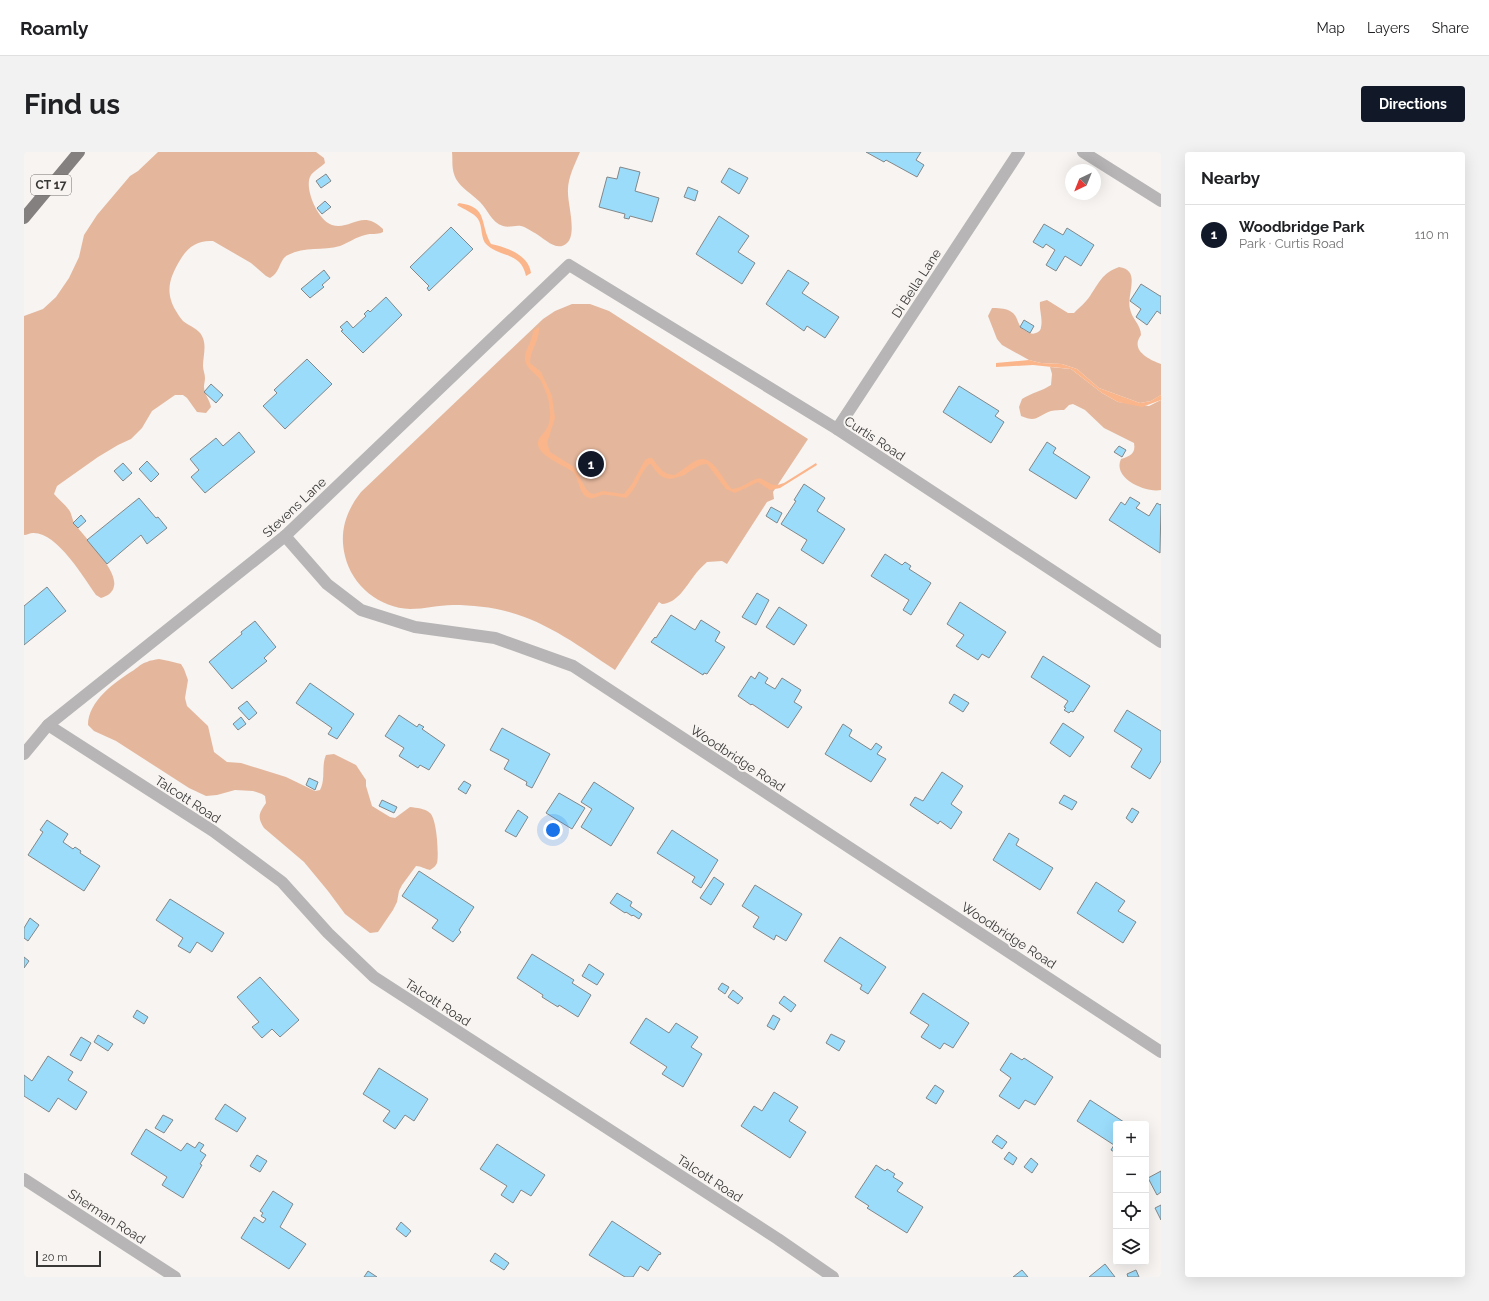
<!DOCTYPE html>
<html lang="en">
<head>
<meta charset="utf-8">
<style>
	body { margin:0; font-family:Raleway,sans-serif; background:#f2f2f2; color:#202124 }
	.controls { position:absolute; right:12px; bottom:12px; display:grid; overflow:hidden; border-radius:4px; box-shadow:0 4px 16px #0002 }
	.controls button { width:36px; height:36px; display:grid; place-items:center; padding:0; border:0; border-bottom:1px solid #e0e0e0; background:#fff; color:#202124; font:20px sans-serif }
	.compass { position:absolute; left:1041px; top:12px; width:36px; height:36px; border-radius:50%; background:#fff; box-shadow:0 4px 16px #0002; rotate:223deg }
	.scale { position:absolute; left:12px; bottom:10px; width:65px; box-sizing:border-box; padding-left:4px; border:2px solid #393837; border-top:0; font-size:11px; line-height:14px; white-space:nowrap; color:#393837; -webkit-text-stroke:3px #f7f4f2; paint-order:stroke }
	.you { position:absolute; left:529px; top:678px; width:14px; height:14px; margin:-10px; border:3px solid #fff; border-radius:50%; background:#1a73e8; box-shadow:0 0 0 6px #1a73e833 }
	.badge { display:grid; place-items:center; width:26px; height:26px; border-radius:50%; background:#111827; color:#fff; font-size:13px; font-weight:700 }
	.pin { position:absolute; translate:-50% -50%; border:2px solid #fff; box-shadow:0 1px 4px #0006 }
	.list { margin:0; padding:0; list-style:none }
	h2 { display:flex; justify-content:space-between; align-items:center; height:52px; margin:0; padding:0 16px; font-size:17px }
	h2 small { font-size:13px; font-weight:400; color:#757577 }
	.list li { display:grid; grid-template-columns:26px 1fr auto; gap:12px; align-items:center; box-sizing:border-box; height:60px; padding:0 16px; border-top:1px solid #e0e0e0 }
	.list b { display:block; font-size:15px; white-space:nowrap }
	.list p { margin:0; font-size:13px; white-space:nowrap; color:#757577 }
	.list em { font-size:13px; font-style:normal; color:#757577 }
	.icon { flex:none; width:22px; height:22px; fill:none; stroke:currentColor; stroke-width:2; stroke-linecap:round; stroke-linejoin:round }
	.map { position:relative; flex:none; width:1137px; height:1125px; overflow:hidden; border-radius:4px }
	header { display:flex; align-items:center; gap:24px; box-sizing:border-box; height:56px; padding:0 20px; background:#fff; border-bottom:1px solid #e0e0e0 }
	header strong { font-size:19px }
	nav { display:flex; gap:22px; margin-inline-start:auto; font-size:14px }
	.intro { display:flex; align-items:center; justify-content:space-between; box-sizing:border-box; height:96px; padding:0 24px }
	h1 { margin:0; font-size:28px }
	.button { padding:10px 18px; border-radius:4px; background:#111827; color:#fff; font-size:14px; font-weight:700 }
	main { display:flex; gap:24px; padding:0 24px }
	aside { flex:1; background:#fff; border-radius:4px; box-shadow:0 4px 16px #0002 }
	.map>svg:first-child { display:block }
</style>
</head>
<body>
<header>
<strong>Roamly</strong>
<nav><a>Map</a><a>Layers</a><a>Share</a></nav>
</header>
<div class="intro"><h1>Find us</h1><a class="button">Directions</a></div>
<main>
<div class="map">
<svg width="1137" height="1125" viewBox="0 0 1137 1125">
	<rect width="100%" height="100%" fill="#f7f4f2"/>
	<g fill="#e4b79c">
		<path d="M134 0H292L300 6 301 11C297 15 290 19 287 23 279 35 294 69 308 73 326 79 338 56 359 77V80C353 83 347 81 341 83 332 85 324 91 316 94 299 99 281 94 264 103 255 107 257 120 246 126L242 124 227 111 189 89C175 88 165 94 158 105 146 124 140 139 152 159 154 162 156 166 159 169 165 174 175 177 178 184 183 193 179 205 179 214 179 218 181 222 181 226 181 229 180 232 180 235 180 242 186 248 187 255L182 261 173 260 163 246 159 243H151L128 259 118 276 107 287 94 293 74 305 33 334 30 342C34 347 41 352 45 358 48 362 48 368 51 372 60 385 94 418 90 434 89 441 83 444 77 446L72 443C60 426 33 380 9 381 6 381 3 383 0 383V164L19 157 32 145 45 126 55 105 60 83 73 63 106 24 114 19Z"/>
		<path d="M428 0H556C551 12 543 27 544 41 544 53 553 82 543 91 533 101 520 86 511 81 507 79 502 75 497 74 491 73 485 76 479 74 467 70 464 58 456 50 448 42 438 37 432 27 427 16 429 11 428 0Z"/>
		<path d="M1095 115C1118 118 1102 143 1106 157 1108 167 1117 173 1117 183 1106 198 1124 207 1137 212V243L1127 249 1116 251 1075 236 1053 217 1038 212 1017 211 1005 208 978 193 973 187 964 164 968 156C973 156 981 156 986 159 997 165 990 175 1006 181 1008 182 1009 182 1012 181 1015 180 1017 178 1017 175 1019 167 1015 158 1016 150L1023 148 1044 161H1050C1055 156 1062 150 1066 144 1075 131 1078 121 1095 115Z"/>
		<path d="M548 152H566L585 159 784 287 749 340 750 347 743 350 703 412 698 409 683 410C678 415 673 419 670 424 661 436 653 451 638 452L635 450 591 518C558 496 525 471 485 460 467 455 448 453 429 453 414 453 401 457 386 457 356 456 328 434 321 404 315 380 322 359 337 340L519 167 531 159Z"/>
		<path d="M1026 215 1047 217 1078 241 1094 250 1125 254 1137 248V338C1121 341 1088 326 1097 307 1106 304 1112 302 1110 291L1080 276 1061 258 1049 252 1045 253 1040 258C1036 258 1031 258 1027 259 1013 264 1013 271 997 264L995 255 998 247C1007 241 1018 239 1027 233L1028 222Z"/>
		<path d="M135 507 145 509 157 512 160 517 164 528 161 546 163 554 184 574 190 600 203 610 217 611 262 625 291 639 296 638C302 627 297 614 302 603L310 602 332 613 342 628V634L348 654 366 665 371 666 386 655C393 656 400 656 406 661 413 667 415 703 413 711 412 714 409 716 406 718 401 717 397 714 392 714L378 733 375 739 373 750 369 758 354 780 346 781 321 762 304 739 280 710 240 676C233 665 235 661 242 651L241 644 238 642 229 639 211 638 193 643 182 644 165 636 92 589 70 579 64 573C64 549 91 530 110 518 114 515 118 511 123 510 126 508 131 508 135 507Z"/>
	</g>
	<g fill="#fbb58b">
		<path d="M435 51C465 55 455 71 467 92 482 95 505 103 507 121L502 124C497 100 478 106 463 93 456 87 459 74 454 67 450 61 439 57 433 53Z"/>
		<path d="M515 175C516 188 506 198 506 211L517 220 528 244 531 266 523 291 526 300 550 315 562 337 566 341 570 342 579 339 600 342 608 332 621 308 625 306H628C634 314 639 323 650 323 659 319 667 309 677 307 690 305 700 330 708 337 719 336 725 329 735 326 746 330 747 336 760 331L792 311 793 313 756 336 746 338 734 330 711 341 702 337 683 312C675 312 670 317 663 321 660 324 656 324 651 326 638 329 633 321 627 312H625C615 322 613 337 602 346 594 345 585 342 578 343 574 344 570 347 566 346 554 344 556 325 548 319 539 313 513 303 514 291 514 285 521 281 523 276 528 268 526 255 524 246 522 240 519 232 516 227 511 221 502 216 501 208 500 198 509 189 509 179Z"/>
		<path d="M1005 208 1017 211 1038 212 1053 217 1075 236 1116 251 1127 249 1135 244 1137 243V248L1118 255 1094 250 1078 241 1047 217 1009 213 972 215V211Z"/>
	</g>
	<g fill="#9bdcfb" stroke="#838788">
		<path d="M842 0H897L892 8 900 13 893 25 862 8 860 10Z"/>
		<path d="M596 15 616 20 611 39 635 46 628 70 606 64 605 67 600 66 601 62 575 55 583 25 593 27Z"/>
		<path d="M705 16 724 26 715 42 697 30Z"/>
		<path d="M302 22 307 29 297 36 292 29Z"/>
		<path d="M664 35 674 39 671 49 660 45Z"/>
		<path d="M301 49 307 55 298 62 293 56Z"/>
		<path d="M695 64 725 84 714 100 731 111 718 132 672 102Z"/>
		<path d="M1020 72 1039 83 1043 76 1070 93 1057 114 1041 104 1032 119 1022 113 1031 98 1022 92 1019 96 1009 90Z"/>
		<path d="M427 75 449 97 405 139 403 136 405 134 386 115Z"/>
		<path d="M300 118 306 126 298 133 300 135 286 146 277 137Z"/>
		<path d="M764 118 785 131 778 141 815 165 801 186 783 174 780 179 742 152Z"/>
		<path d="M1117 132 1136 144H1137V162L1133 159 1123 173 1112 165 1117 157 1106 149Z"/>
		<path d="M362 145 378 163 339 201 317 179 319 178 316 175 323 169 329 176 342 164 340 162 344 158 346 160Z"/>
		<path d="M1000 168 1010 174 1006 181 996 175Z"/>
		<path d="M283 207 308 232 261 277 239 254 253 241 250 238Z"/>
		<path d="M187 232 199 243 192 251 180 240Z"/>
		<path d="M935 234 975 259 971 264 980 270 967 291 919 260Z"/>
		<path d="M215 280 231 300 181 341 167 325 175 318 166 307 192 286 199 294Z"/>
		<path d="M1023 290 1032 296 1029 301 1066 325 1052 347 1005 318Z"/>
		<path d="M1095 294 1102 298 1098 305 1090 300Z"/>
		<path d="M123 309 135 322 127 330 115 317Z"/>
		<path d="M99 311 108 321 99 329 90 319Z"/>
		<path d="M780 332 801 346 793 359 821 377 799 412 777 398 783 388 757 372 772 349 770 348Z"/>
		<path d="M1106 345 1116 351 1112 356 1125 364 1133 351 1136 353 1137 352 1136 401 1085 368 1097 350 1101 353Z"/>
		<path d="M115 346 132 366 134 365 143 376 123 392 117 383 83 412 63 388Z"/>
		<path d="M747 355 758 361 753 371 742 364Z"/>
		<path d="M57 363 62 369 54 376 49 371Z"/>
		<path d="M861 402 878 413 881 410 887 414 885 417 907 431 887 463 879 458 885 448 847 424Z"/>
		<path d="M23 435 42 459 0 493V454Z"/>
		<path d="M733 441 745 448 732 473 718 465Z"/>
		<path d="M936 450 982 480 965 506 958 502 954 508 932 494 940 483 923 472Z"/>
		<path d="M755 455 783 473 770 493 742 475Z"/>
		<path d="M647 463 671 478 677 468 696 480 691 489 701 495 683 522 680 521 679 523 627 490 631 485 632 486Z"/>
		<path d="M231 469 252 495 240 506 243 509 208 537 185 510 218 482 217 480Z"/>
		<path d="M1019 504 1066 534 1049 560 1047 559 1045 561 1040 558 1042 556 1040 555 1044 549 1007 525Z"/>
		<path d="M735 520 744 526 741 531 751 537 758 526 777 538 770 550 778 555 764 576 728 552 727 553 714 544 727 524 731 527Z"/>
		<path d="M286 531 330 562 313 587 304 582 308 576 272 551Z"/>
		<path d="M930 542 945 551 939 560 925 551Z"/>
		<path d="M223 549 233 561 225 568 214 556Z"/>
		<path d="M1103 558 1137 579V609L1126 627 1107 615 1118 597 1090 579Z"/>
		<path d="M375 563 393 575 395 572 400 575 398 577 421 593 405 618 396 613 394 616 375 604 380 596 361 584Z"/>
		<path d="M217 565 222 572 214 578 209 572Z"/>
		<path d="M1039 571 1060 585 1046 605 1026 591Z"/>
		<path d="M819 572 828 578 825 584 847 598 852 591 858 595 853 602 862 607 847 630 801 602Z"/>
		<path d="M478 576 526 602 508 636 502 633 503 630 480 617 485 608 466 598Z"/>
		<path d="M918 620 939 634 927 652 938 660 927 677 916 669 914 672 886 653 891 645 899 649Z"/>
		<path d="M285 626 294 630 291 638 282 633Z"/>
		<path d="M440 629 447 633 442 642 434 637Z"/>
		<path d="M570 630 610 656 587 694 557 675 568 657 557 650Z"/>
		<path d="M535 641 561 656 548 677 522 661Z"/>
		<path d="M1040 643 1053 650 1048 658 1035 651Z"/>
		<path d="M358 648 373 655 370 661 355 654Z"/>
		<path d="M1108 656 1115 660 1108 671 1102 666Z"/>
		<path d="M494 658 504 665 492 685 481 679Z"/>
		<path d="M23 668 44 682 39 690 49 697 51 695 57 699 56 701 76 714 60 739 4 703 19 680 16 678Z"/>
		<path d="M648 678 694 708 677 736 668 730 671 725 633 701Z"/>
		<path d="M985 681 995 687 992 693 1029 716 1016 738 969 708Z"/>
		<path d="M395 719 450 755 435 778 437 780 429 790 408 776 414 768 378 744Z"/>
		<path d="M690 725 700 732 687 753 676 746Z"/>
		<path d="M1072 730 1101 749 1094 759 1112 770 1099 791 1053 761Z"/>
		<path d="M731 733 778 762 762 789 752 783 750 788 729 775 735 765 718 754Z"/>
		<path d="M593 741 608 750 606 754 618 762 615 767 609 763 608 764 602 760 601 761 586 751Z"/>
		<path d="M146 747 200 781 188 800 173 790 166 801 154 794 159 786 132 768Z"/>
		<path d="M6 766 15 773 4 789 0 786V776Z"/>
		<path d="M816 785 862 815 844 842 836 837 838 833 800 809Z"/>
		<path d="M508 802 550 828 548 831 567 843 554 865 535 853 534 855 518 845 519 843 493 826Z"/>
		<path d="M0 805 5 809 0 816Z"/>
		<path d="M565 812 580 822 573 833 558 824Z"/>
		<path d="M236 825 275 868 256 885 248 877 238 886 228 875 235 870 213 845Z"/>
		<path d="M698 831 705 835 701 842 694 837Z"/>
		<path d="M709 838 719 846 714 852 704 845Z"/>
		<path d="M899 841 945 871 929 896 920 891 916 897 897 885 905 873 886 861Z"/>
		<path d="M760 844 772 853 767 860 755 851Z"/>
		<path d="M113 858 124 865 120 872 109 865Z"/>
		<path d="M749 863 756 867 750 878 743 874Z"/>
		<path d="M622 866 645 881 652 871 674 885 667 895 678 902 659 935 638 922 643 915 606 891Z"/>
		<path d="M807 882 821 889 815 899 802 891Z"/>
		<path d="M74 883 89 892 84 899 70 890Z"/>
		<path d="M57 885 67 891 57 909 46 903Z"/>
		<path d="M987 901 998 908 1000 906 1029 925 1011 953 1001 948 995 957 975 944 987 926 976 918Z"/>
		<path d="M24 904 49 920 44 928 63 940 52 958 34 946 25 960 0 944V923L8 929Z"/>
		<path d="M355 916 404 947 390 969 381 963 371 977 359 969 366 959 339 942Z"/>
		<path d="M911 933 920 939 912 952 902 946Z"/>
		<path d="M750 940 774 955 765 969 782 980 766 1006 717 974 730 954 738 959Z"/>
		<path d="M1066 948 1103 972H1092V1001L1087 998 1090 993 1053 969Z"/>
		<path d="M201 952 222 966 213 980 191 967Z"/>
		<path d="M139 963 149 968 140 981 131 976Z"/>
		<path d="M122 977 157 999 163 991 171 996 175 990 180 993 176 999 182 1003 176 1012 178 1013 159 1046 138 1033 143 1025 107 1002Z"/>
		<path d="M973 983 983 990 978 997 968 990Z"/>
		<path d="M473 992 521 1023 507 1044 497 1038 489 1051 477 1043 483 1034 456 1017Z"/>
		<path d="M985 1000 993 1006 989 1013 980 1007Z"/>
		<path d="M233 1003 243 1009 236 1020 226 1014Z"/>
		<path d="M1007 1006 1014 1012 1008 1021 1000 1015Z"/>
		<path d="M852 1013 861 1019 863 1017 871 1022 869 1025 879 1031 873 1039 899 1055 883 1081 843 1056 845 1054 831 1045Z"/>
		<path d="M1137 1019V1040L1133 1043 1124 1026Z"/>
		<path d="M249 1039 269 1052 256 1075 282 1092 265 1117 217 1086 230 1065 239 1071 242 1067 237 1064 239 1061 236 1059Z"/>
		<path d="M1137 1053V1068L1131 1056Z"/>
		<path d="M588 1069 637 1101 636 1103 635 1102 624 1119 616 1114 609 1125H601L565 1103Z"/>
		<path d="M377 1070 387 1079 382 1085 372 1077Z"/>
		<path d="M471 1101 485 1111 480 1118 466 1109Z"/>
		<path d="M1081 1112 1091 1125H1065Z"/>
		<path d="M998 1118 1004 1125H989Z"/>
		<path d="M1112 1118 1115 1125H1104L1103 1122Z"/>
		<path d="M344 1119 353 1125H340Z"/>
	</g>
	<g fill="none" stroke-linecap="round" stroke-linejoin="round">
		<g stroke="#b7b5b5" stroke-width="12">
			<path d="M1059 0 1137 49"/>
			<path d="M813 277 995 0"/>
			<path d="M261 384 303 432 337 458 391 475 471 486 549 514 1137 900"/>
			<path d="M24 573 189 679 258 730 304 781 350 825 754 1087 809 1125"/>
			<path d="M0 602 24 573 261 384 545 113 813 277 1137 490"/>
			<path d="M0 1027 151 1125"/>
		</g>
		<path stroke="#83807f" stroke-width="12" d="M0 66 55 0"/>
	</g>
	<g text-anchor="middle" stroke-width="4" stroke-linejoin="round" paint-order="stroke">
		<rect fill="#f7f4f2" stroke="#72706f" stroke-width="1" x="7" y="23" width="40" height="20" rx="3"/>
		<g font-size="12" font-weight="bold" fill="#393837">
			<text x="27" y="37">CT 17</text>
		</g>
		<g font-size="13" fill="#393837" stroke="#f7f4f2">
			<text transform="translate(892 131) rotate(-57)" y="5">Di Bella Lane</text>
			<text transform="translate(851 286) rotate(33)" y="5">Curtis Road</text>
			<text transform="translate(270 355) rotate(-43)" y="5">Stevens Lane</text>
			<text transform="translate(714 606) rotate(33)" y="5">Woodbridge Road</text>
			<text transform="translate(164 647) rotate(33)" y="5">Talcott Road</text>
			<text transform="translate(985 783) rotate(33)" y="5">Woodbridge Road</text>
			<text transform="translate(414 850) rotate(33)" y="5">Talcott Road</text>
			<text transform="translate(686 1026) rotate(33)" y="5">Talcott Road</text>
			<text transform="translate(83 1064) rotate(33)" y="5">Sherman Road</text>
		</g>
	</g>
</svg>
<div class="controls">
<button>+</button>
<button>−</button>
<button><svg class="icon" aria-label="locate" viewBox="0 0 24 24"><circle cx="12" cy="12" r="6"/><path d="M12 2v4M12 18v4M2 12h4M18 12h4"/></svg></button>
<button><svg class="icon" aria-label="layers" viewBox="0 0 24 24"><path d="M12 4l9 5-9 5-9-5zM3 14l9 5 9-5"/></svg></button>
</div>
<svg class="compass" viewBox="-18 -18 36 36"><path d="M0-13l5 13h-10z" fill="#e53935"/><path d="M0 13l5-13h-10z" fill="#757577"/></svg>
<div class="scale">20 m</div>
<div class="you"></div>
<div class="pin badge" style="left:567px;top:312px">1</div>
</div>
<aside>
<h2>Nearby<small></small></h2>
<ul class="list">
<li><span class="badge">1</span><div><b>Woodbridge Park</b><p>Park · Curtis Road</p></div><em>110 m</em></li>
</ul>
</aside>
</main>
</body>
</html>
